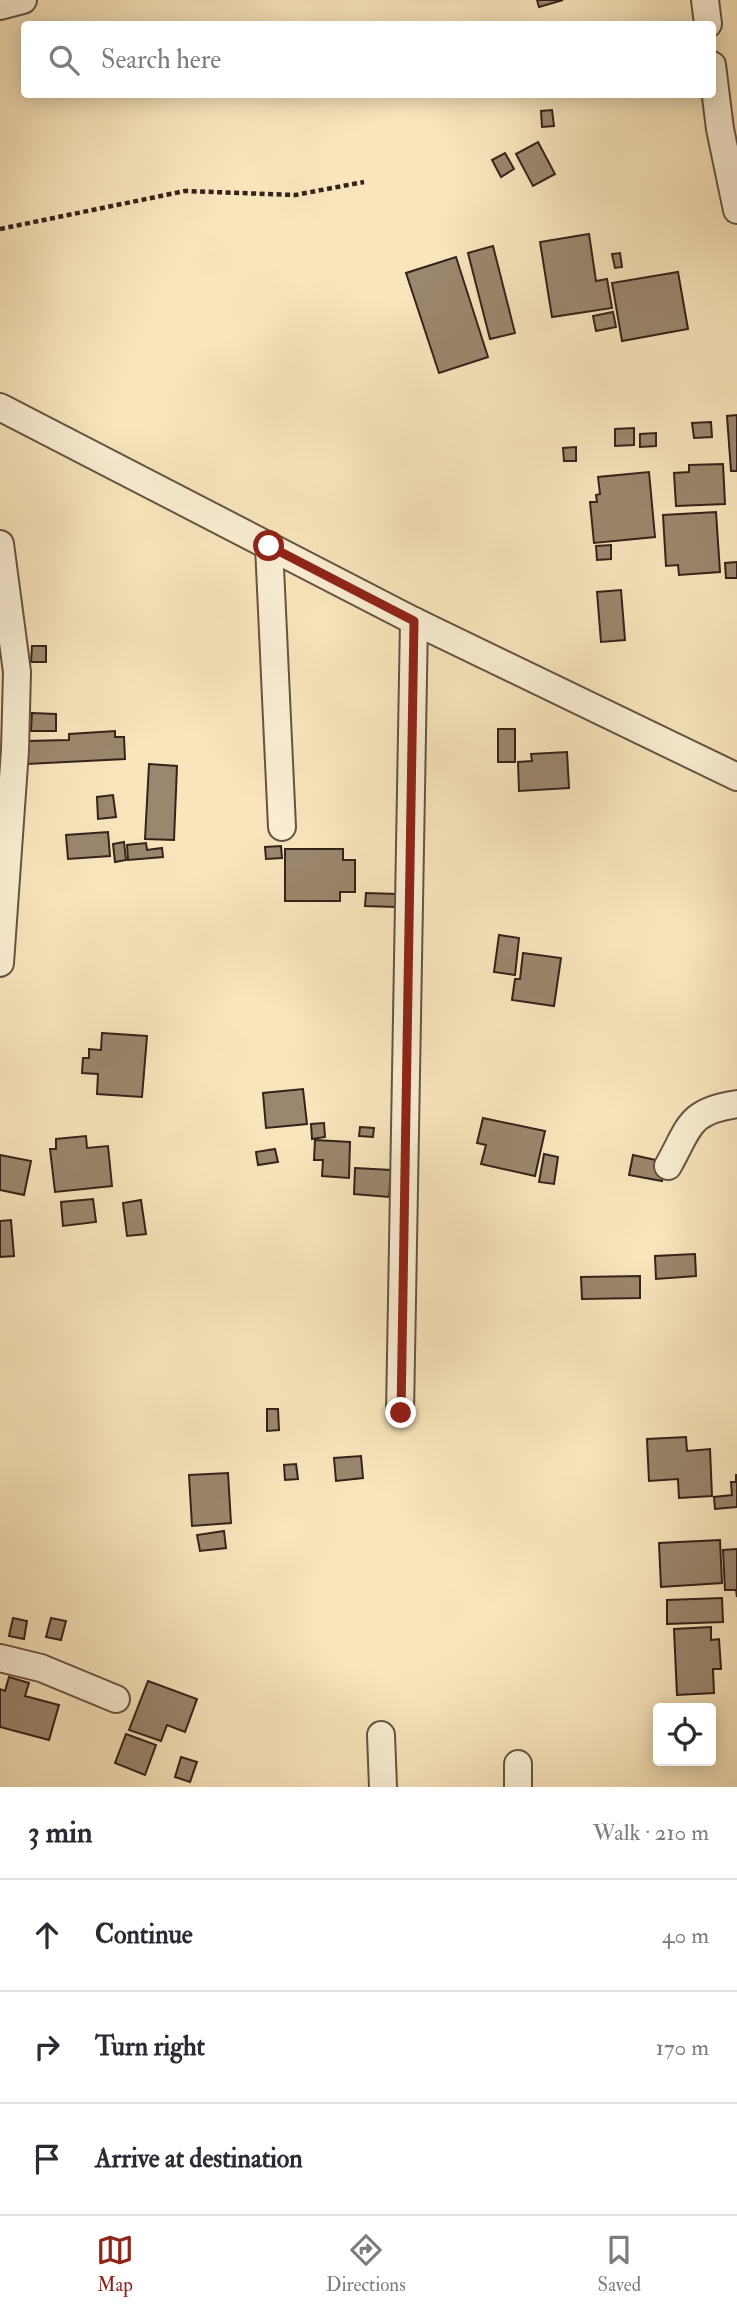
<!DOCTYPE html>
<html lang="en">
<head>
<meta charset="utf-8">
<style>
	body { margin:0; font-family:"IM FELL Double Pica",serif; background:#f7f7f7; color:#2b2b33 }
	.controls { position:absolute; right:21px; bottom:21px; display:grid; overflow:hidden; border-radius:7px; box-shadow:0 4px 18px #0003 }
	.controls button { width:63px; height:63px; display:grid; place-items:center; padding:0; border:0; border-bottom:2px solid #e1e1e2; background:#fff; color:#2b2b33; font:35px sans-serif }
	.stop { position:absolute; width:21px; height:21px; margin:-16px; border:5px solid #8f2418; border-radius:50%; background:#fff }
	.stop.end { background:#8f2418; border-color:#fff; box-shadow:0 2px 7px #0008 }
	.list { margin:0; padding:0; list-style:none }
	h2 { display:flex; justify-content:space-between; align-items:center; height:91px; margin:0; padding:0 28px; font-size:30px }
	h2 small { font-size:23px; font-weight:400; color:#7c7c81 }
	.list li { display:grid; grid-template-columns:46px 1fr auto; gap:21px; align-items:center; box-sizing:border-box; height:112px; padding:0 28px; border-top:2px solid #e1e1e2 }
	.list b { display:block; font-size:26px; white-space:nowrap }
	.list em { font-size:23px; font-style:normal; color:#7c7c81 }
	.icon { flex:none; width:38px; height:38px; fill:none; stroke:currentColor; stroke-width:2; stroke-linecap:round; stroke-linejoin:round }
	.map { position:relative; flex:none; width:737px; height:1787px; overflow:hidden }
	.search { position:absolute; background:#fff; box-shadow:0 4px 18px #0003; left:21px; right:21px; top:21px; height:77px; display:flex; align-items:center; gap:18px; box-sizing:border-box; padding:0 24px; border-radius:7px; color:#7c7c81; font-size:26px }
	.sheet { height:427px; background:#fff }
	nav { display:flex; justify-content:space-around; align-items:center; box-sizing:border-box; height:98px; border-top:2px solid #e1e1e2; background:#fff; font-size:19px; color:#7c7c81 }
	nav a { display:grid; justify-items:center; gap:4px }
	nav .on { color:#8f2418 }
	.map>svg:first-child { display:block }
</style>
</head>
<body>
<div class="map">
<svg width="737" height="1787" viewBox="0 0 737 1787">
	<rect width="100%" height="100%" fill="#f8e5bc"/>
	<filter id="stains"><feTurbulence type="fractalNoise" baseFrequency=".00286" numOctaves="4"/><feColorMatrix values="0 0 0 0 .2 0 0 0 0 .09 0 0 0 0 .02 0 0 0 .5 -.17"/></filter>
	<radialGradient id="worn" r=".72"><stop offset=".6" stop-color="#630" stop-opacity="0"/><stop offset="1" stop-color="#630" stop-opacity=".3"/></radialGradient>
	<g fill="#9b876e" stroke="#36221a" stroke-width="2">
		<path d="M537 0H563L539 7Z"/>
		<path d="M552 110 554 126 542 127 541 111Z"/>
		<path d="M538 142 555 174 533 186 516 154Z"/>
		<path d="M505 153 514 169 501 177 492 160Z"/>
		<path d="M589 234 596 281 607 279 612 308 552 317 540 242Z"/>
		<path d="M493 246 515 333 490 339 468 253Z"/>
		<path d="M620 253 622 267 615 268 612 254Z"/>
		<path d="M456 257 488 357 439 373 406 273Z"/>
		<path d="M678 272 688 329 622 341 612 283Z"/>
		<path d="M613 312 616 327 596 331 593 316Z"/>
		<path d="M737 415V471H731L727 416Z"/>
		<path d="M711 422 712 437 694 438 692 423Z"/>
		<path d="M634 428V445L615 446V429Z"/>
		<path d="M656 433V446L640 447V434Z"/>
		<path d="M576 447V461H564L563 448Z"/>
		<path d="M723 464 725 504 676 506 674 473 689 472V465Z"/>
		<path d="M649 472 655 537 594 543 590 502H597L596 495 600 494 598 477Z"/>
		<path d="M716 512 720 572 679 575 678 565 666 566 663 515Z"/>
		<path d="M611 545V559L597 560 596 546Z"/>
		<path d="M737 562V578H726L725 563Z"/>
		<path d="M621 590 625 640 601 642 597 592Z"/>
		<path d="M32 646H46V662H31Z"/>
		<path d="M32 713 56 714V731H31Z"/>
		<rect x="498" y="729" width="17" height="33"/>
		<path d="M115 731V737H124L125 759 27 764 26 741 69 740V734Z"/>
		<path d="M567 752 569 788 519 791 518 762 532 761 531 754Z"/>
		<path d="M149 764 177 766 174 840 145 839Z"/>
		<path d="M113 795 116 817 98 819 97 797Z"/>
		<path d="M108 832 110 856 68 859 66 835Z"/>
		<path d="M124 842 126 860 115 862 113 844Z"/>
		<path d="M146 843 147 850 162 848 163 857 128 860 127 845Z"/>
		<path d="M281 846 282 858 266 859 265 847Z"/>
		<path d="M285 849H343V860H355V892H340V901H285Z"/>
		<path d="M366 893 397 894 396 907 365 906Z"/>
		<path d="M499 935 519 938 515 975 494 972Z"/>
		<path d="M523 953 561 958 554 1006 512 1000 515 979H520Z"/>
		<path d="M102 1033 147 1036 142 1097 97 1094 98 1074 82 1073 83 1058H89V1049L101 1050Z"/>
		<path d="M303 1089 307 1124 266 1128 263 1093Z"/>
		<path d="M483 1118 545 1131 535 1176 481 1164 486 1145 477 1143Z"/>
		<path d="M324 1123 325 1137 312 1139 311 1124Z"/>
		<path d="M360 1127 374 1128 373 1137 359 1136Z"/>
		<path d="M86 1136 87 1148 108 1146 112 1186 55 1192 50 1149H56V1139Z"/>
		<path d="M315 1140 350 1142 349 1178 322 1176 323 1160H314Z"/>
		<path d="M275 1149 278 1162 258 1165 256 1152Z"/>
		<path d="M544 1154 558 1157 554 1184 539 1182Z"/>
		<path d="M0 1155 31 1161 24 1195 0 1190Z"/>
		<path d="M633 1155 665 1162 662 1181 629 1175Z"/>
		<path d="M355 1168 391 1170 389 1197 354 1194Z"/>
		<path d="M93 1199 96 1222 63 1226 61 1202Z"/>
		<path d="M141 1200 146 1234 127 1236 123 1203Z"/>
		<path d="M11 1220 14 1256 0 1257V1221Z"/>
		<path d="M695 1254 696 1276 656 1279 655 1256Z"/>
		<path d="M640 1276V1298L582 1299 581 1277Z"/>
		<path d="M267 1409H278L279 1430 267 1431Z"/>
		<path d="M686 1437 687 1451 710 1449 712 1496 679 1498 678 1479 649 1481 647 1439Z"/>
		<path d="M361 1456 363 1478 336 1481 334 1458Z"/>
		<path d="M296 1464 298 1479 285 1480 284 1465Z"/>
		<path d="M228 1473 231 1523 192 1526 189 1475Z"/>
		<path d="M736 1475H737V1507L715 1509 714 1497 732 1495 731 1482H736Z"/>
		<path d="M224 1531 226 1548 200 1551 197 1535Z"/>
		<path d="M720 1540 722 1583 661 1587 659 1543Z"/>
		<path d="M737 1549V1597L736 1590H725L723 1550Z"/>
		<path d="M722 1598 723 1622 667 1624V1600Z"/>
		<path d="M13 1618 27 1621 24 1639 9 1636Z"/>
		<path d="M51 1618 66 1621 61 1640 46 1637Z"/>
		<path d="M711 1627V1640L719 1639 721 1669H713L714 1693 677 1695 674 1629Z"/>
		<path d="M9 1677 29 1683 25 1696 59 1705 49 1740 0 1727V1689L5 1691Z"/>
		<path d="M148 1681 197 1699 185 1732 167 1725 161 1741 129 1730Z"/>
		<path d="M126 1734 156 1745 145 1775 115 1763Z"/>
		<path d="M181 1757 197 1762 190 1782 175 1777Z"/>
	</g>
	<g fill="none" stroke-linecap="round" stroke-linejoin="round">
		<defs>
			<g id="street">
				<path d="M705 0 708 24"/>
				<path d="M0 6 23 0"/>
				<path d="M712 65 720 129 737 210"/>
				<path d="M0 407 414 621 737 777"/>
				<path d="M0 544 17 672 15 750 0 963"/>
				<path d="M269 546 282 827"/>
				<path d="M668 1166C690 1127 688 1111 737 1104"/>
				<path d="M400 1413 414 621"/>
				<path d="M0 1658 41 1668 116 1699"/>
				<path d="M381 1735 383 1787"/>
				<path d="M518 1787V1764"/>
			</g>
		</defs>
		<use href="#street" stroke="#665342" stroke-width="30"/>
		<path stroke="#36221a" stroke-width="4.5" stroke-dasharray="5 3.5" stroke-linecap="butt" d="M0 229 185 191 295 195 364 182"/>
		<use href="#street" stroke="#faeed3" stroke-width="26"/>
	</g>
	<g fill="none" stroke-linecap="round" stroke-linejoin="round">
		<path stroke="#8f2418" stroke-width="9" d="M269 546 414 621 401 1413"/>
	</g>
	<rect width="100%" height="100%" filter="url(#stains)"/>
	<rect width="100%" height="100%" fill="url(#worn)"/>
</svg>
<div class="controls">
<button><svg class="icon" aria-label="locate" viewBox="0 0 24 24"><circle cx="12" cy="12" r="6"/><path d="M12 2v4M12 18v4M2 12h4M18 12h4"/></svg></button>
</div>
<div class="stop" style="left:269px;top:546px"></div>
<div class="stop end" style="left:401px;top:1413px"></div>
<div class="search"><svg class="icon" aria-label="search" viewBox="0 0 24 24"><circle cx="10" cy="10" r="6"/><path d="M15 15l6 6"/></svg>Search here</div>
</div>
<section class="sheet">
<h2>3 min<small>Walk · 210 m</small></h2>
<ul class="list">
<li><svg class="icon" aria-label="ahead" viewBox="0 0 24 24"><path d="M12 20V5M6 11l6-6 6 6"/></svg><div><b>Continue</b></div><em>40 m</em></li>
<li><svg class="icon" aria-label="right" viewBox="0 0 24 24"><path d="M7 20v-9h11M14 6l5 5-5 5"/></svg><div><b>Turn right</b></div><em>170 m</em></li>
<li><svg class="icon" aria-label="arrive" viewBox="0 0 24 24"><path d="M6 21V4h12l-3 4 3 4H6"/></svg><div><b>Arrive at destination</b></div></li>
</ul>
</section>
<nav>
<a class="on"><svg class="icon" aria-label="map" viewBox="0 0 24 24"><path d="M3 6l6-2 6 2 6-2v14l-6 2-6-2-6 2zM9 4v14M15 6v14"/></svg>Map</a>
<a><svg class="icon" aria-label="directions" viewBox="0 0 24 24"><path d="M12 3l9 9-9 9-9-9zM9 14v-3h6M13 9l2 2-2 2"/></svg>Directions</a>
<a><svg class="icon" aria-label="saved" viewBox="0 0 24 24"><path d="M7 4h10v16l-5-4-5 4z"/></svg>Saved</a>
</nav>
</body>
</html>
